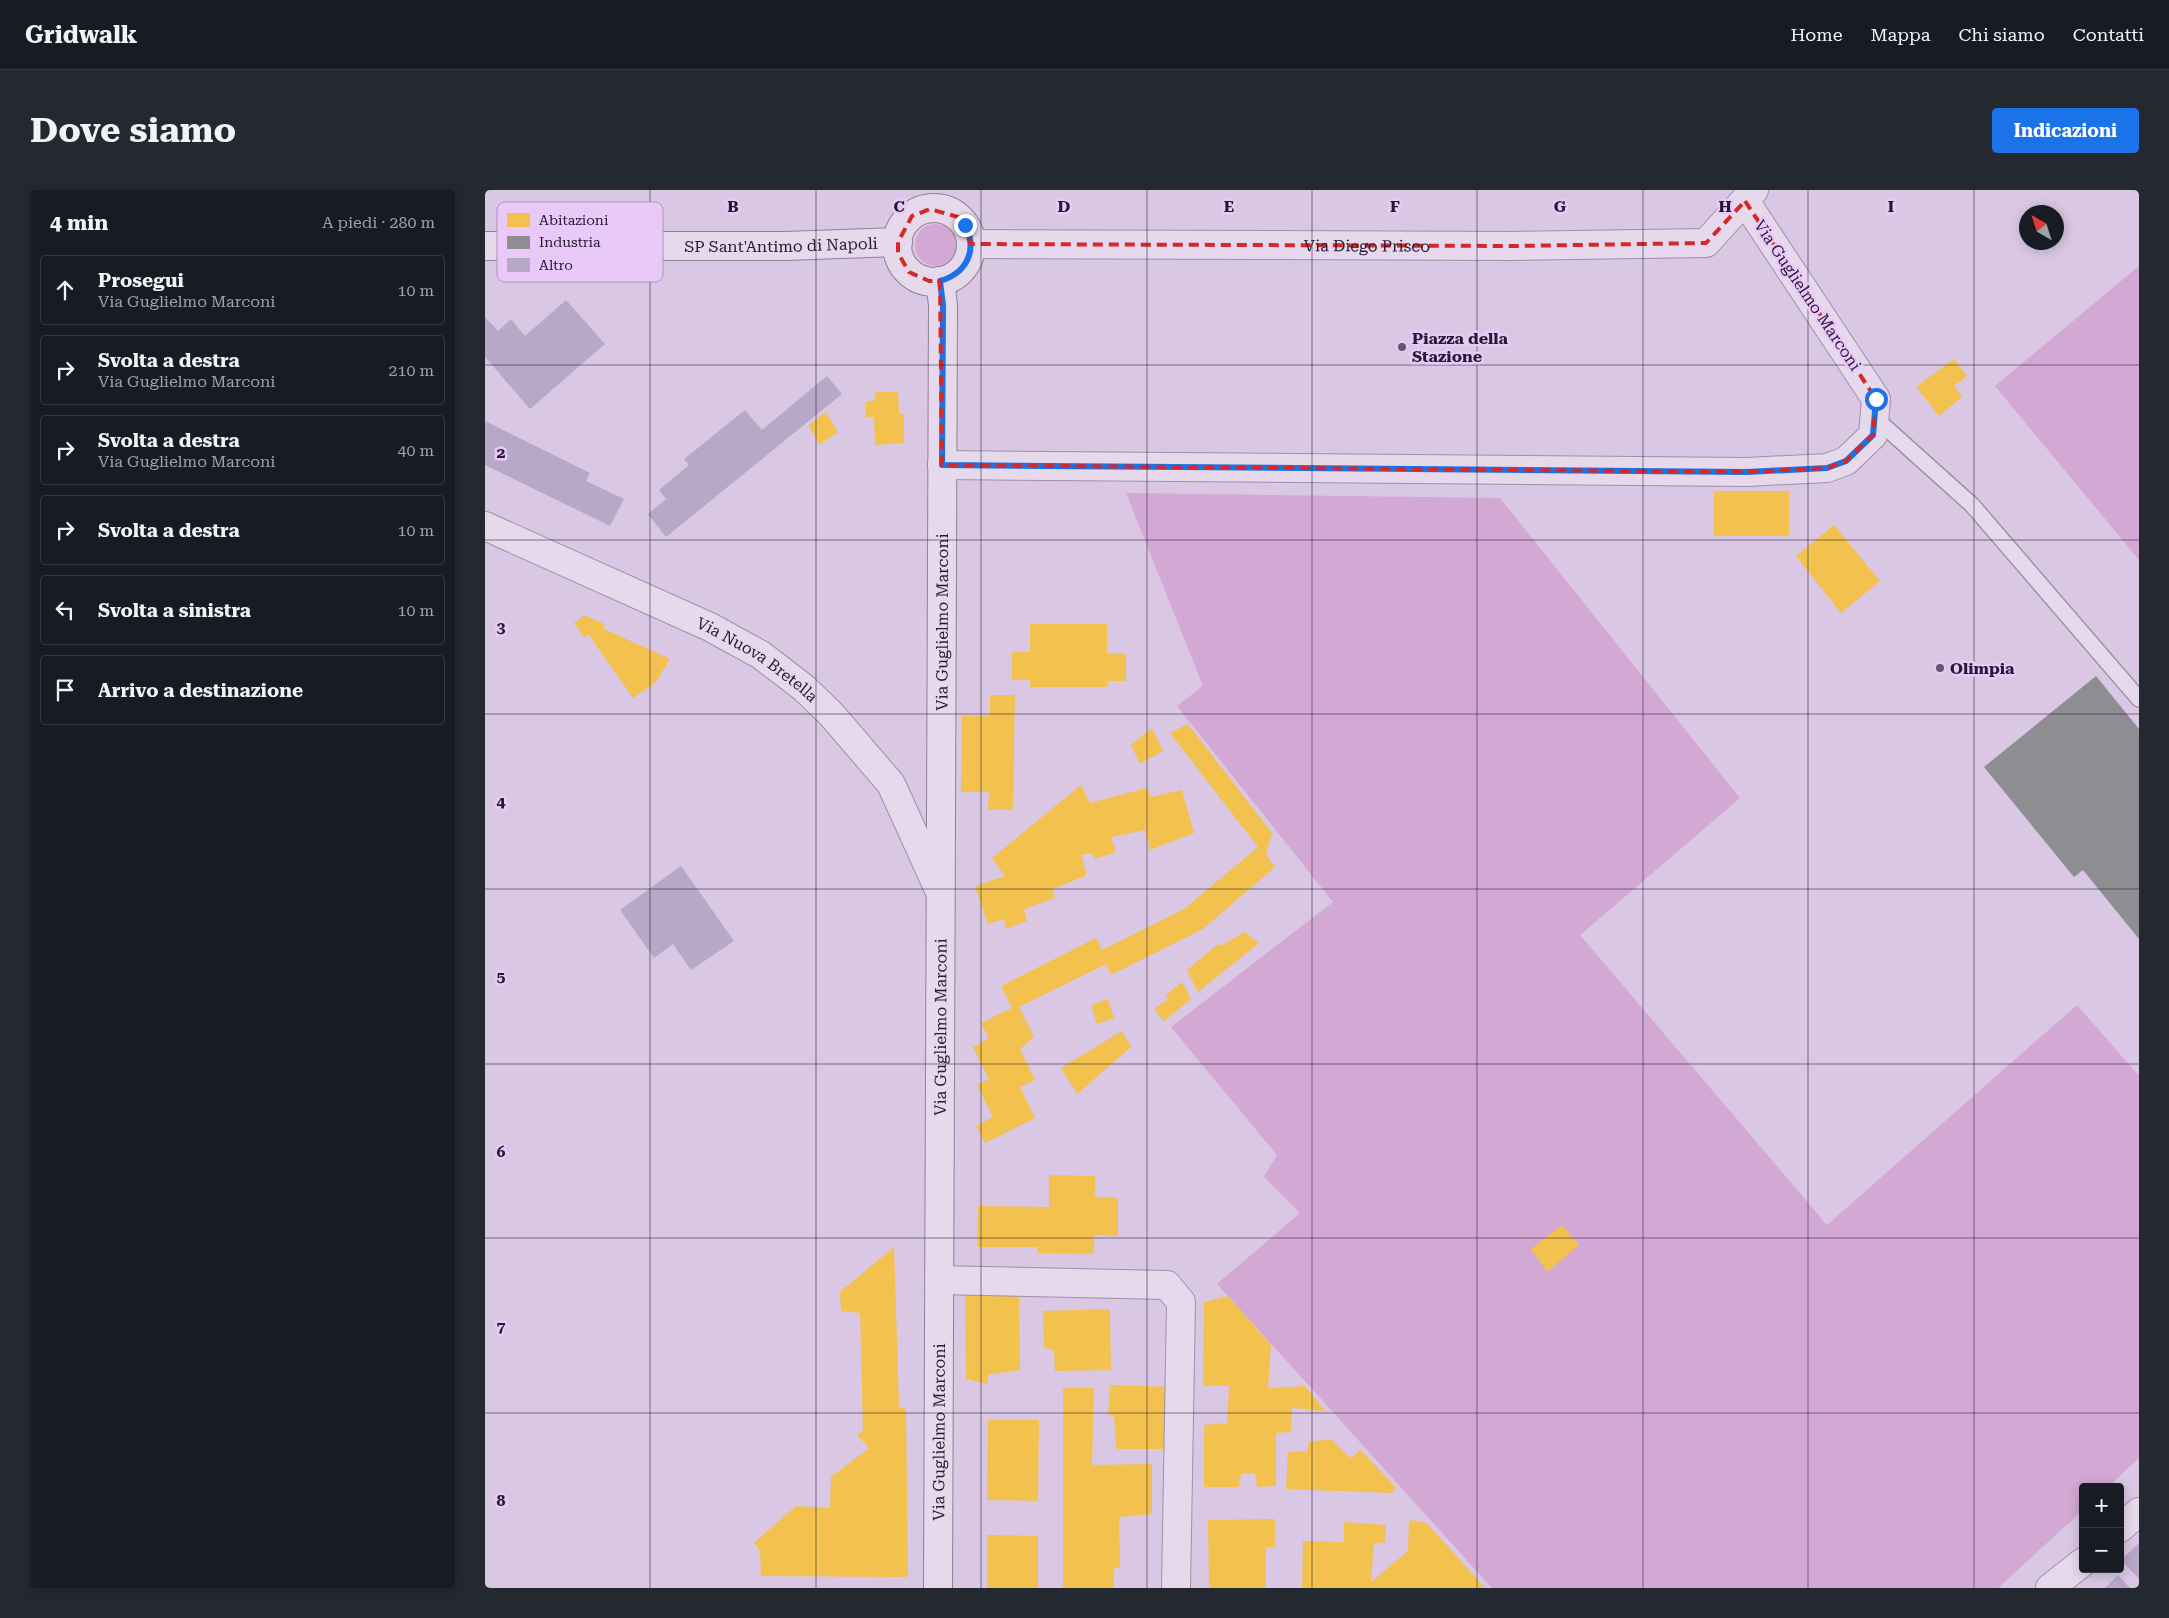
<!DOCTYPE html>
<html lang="it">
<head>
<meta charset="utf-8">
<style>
	body { margin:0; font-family:"Roboto Serif",serif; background:#242831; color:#f1f3f6 }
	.controls { position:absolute; right:15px; bottom:15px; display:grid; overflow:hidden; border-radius:5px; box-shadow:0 2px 12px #0003 }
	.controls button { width:45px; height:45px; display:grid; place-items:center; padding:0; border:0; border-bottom:1px solid #363941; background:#171b24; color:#f1f3f6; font:25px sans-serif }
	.compass { position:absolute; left:1534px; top:15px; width:45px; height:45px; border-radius:50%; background:#171b24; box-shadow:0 2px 12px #0003; rotate:321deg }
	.stop { position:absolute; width:15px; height:15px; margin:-11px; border:4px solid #1a73e8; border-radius:50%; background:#fff }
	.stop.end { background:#1a73e8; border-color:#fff; box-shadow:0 1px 5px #0008 }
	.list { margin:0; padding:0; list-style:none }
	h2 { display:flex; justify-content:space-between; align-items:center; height:65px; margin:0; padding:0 20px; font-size:21px }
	h2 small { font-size:16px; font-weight:400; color:#9ea1a6 }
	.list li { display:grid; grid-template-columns:32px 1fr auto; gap:15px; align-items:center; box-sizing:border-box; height:70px; margin:0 10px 10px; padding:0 10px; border:1px solid #363941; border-radius:5px }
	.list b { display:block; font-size:19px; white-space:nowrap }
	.list p { margin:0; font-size:16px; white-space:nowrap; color:#9ea1a6 }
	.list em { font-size:16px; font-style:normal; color:#9ea1a6 }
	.icon { flex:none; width:28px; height:28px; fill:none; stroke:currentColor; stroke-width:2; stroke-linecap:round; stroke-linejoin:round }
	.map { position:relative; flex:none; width:1654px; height:1398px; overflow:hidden; border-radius:5px }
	header { display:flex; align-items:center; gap:30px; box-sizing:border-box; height:70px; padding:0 25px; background:#171b24; border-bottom:1px solid #363941 }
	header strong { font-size:24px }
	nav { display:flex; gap:28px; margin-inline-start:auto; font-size:18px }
	.intro { display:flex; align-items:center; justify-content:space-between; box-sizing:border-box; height:120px; padding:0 30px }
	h1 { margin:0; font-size:35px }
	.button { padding:12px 22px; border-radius:5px; background:#1a73e8; color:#fff; font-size:18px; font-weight:700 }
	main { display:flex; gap:30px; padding:0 30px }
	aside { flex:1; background:#171b24; border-radius:5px; box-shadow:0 2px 12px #0003 }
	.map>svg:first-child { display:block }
</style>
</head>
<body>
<header>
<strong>Gridwalk</strong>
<nav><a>Home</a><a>Mappa</a><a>Chi siamo</a><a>Contatti</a></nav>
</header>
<div class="intro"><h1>Dove siamo</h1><a class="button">Indicazioni</a></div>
<main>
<aside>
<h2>4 min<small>A piedi · 280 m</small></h2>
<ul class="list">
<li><svg class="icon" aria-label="ahead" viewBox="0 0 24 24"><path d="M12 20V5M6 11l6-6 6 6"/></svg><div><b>Prosegui</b><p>Via Guglielmo Marconi</p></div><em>10 m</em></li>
<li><svg class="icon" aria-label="right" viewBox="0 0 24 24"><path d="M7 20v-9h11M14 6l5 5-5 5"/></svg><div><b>Svolta a destra</b><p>Via Guglielmo Marconi</p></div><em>210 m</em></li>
<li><svg class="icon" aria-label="right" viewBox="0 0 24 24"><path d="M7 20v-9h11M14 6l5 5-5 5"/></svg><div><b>Svolta a destra</b><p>Via Guglielmo Marconi</p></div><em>40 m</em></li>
<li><svg class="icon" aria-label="right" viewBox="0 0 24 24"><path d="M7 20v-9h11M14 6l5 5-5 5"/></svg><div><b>Svolta a destra</b></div><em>10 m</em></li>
<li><svg class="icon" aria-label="left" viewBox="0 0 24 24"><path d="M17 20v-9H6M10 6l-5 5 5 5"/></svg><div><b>Svolta a sinistra</b></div><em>10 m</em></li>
<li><svg class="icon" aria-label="arrive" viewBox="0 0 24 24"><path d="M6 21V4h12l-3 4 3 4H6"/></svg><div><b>Arrivo a destinazione</b></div></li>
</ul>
</aside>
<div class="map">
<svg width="1654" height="1398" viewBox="0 0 1654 1398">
	<rect width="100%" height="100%" fill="#dac7e3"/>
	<g fill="#d3a8d4">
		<circle cx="451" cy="55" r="21"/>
		<path d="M1654 76V370L1510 196Z"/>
		<path d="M641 303 1015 308 1255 608 1095 745 1342 1035 1592 815 1654 886V1268L1623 1297H1598V1320L1513 1398H1007L732 1094 815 1023 779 987 792 965 686 837 848 712 692 516 718 496Z"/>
	</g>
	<g fill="#f2c14e">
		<path d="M1469 169 1482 186 1469 196 1477 207 1454 226 1431 197Z"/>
		<path d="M391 202H413L414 223 419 225V253L390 255 389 227H381V212L389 211Z"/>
		<path d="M341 222 353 242 334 255 324 235Z"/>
		<rect x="1229" y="301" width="75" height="45"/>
		<path d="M1349 335 1395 391 1356 423 1311 366Z"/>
		<path d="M100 425 121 435 117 438 185 469 170 493 148 508 104 445 99 447 89 433Z"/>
		<path d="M545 434H622V463L641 464V491H623L622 497H545V490H527V462H545Z"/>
		<path d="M505 505H530L528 620H503L504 602H476L477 526H505Z"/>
		<path d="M703 534 787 643 781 665 790 677 718 739 626 785 621 774 534 817 549 847 535 859 550 890 535 897 550 928 500 953 491 936 508 927 492 895 504 889 488 857 504 848 496 833 527 818 516 796 611 748 617 760 699 719 773 657 685 543Z"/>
		<path d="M667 538 678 561 655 574 646 555Z"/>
		<path d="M596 595 605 613 662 598 666 607 697 600 709 643 665 660 660 640 626 647 631 662 610 669 607 663 596 665 602 685 568 699 570 708 539 719 542 731 521 739 519 729 503 734 490 696 520 686 507 668Z"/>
		<path d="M760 742 774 753 713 802 702 780 733 754 735 756Z"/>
		<path d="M697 792 706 809 679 831 669 819 683 809 681 805Z"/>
		<path d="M623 809 629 828 612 834 606 815Z"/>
		<path d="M637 841 646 857 592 904 576 878Z"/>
		<path d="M564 985 610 986V1007L633 1008V1046L609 1045V1064L553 1063V1057H492L493 1016 564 1017Z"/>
		<path d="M1077 1035 1094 1055 1062 1082 1046 1059Z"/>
		<path d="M409 1057 414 1217 421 1219 423 1387 276 1386 275 1361 269 1353 311 1316 345 1318 346 1287 384 1258 372 1245 378 1240 375 1123 356 1121 355 1102Z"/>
		<path d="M480 1105H534L535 1180 502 1185 503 1194 481 1189Z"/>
		<path d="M743 1106 786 1155 783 1198 820 1196 840 1221 807 1218 806 1242 791 1243V1296L772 1297 770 1283 756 1284 754 1297H719V1235L742 1233 744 1196H718L719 1112Z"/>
		<path d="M625 1119 626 1180 570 1181 569 1160 559 1157 558 1121Z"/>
		<path d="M625 1195 689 1197 690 1259H631L629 1226 623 1224Z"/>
		<path d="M578 1198H609L607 1275 667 1274V1324L634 1327 635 1377 629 1379V1398H578Z"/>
		<path d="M503 1230H554L553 1311 502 1310Z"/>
		<path d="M846 1249 865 1268 876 1260 911 1298 906 1303 801 1299 803 1262 822 1261 824 1252Z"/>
		<path d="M790 1329V1357H781V1398H724L723 1330Z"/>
		<path d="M924 1330 942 1333 1000 1398H817L818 1351 859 1352V1332L901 1335 900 1352 889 1354 886 1392 923 1361Z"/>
		<path d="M502 1345 553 1346V1398H502Z"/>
	</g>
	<path fill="#8d8d92" d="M1611 486 1654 539V749L1598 680 1589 687 1499 577Z"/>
	<g fill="#b8a8c7">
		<path d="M81 110 120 154 45 219 0 167V127L13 141 26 129 40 146Z"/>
		<path d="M342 186 357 204 181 347 163 324 181 309 174 300 204 275 199 269 260 220 277 240Z"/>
		<path d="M0 231 105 283 101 291 139 309 125 336 0 275Z"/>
		<path d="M196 676 249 751 206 780 188 754 169 768 135 720Z"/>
		<path d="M1654 1353V1389L1636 1370Z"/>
		<path d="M1633 1385 1645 1398H1620Z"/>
	</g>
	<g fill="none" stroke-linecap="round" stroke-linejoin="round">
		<defs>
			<path id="lane" d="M1389 227 1487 315 1654 509"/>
			<g id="street">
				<path id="s1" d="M486 54 1028 56 1221 53 1269 0"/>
				<path d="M457 275 1262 282 1342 278 1361 271 1388 245 1391 209 1260 11"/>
				<path id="s2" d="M0 336 225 437 276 465 319 498 346 524 406 594 455 702"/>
				<path d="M454 1090 682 1095 696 1112 691 1398"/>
				<path d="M1635 1338 1654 1322"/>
				<path d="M1565 1398 1598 1372"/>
			</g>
			<g id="secondary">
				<circle cx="449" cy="55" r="37"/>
				<path id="s3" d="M0 56H300L413 52"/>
				<path id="s4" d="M453 1398 458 115 455 91"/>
			</g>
		</defs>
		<use href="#lane" stroke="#9e91a7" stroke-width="18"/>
		<use href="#street" stroke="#9e91a7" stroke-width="30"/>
		<use href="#secondary" stroke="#8e8197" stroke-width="30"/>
		<use href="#lane" stroke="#e5d9eb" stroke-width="15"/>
		<use href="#street" stroke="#e5d9eb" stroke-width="28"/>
		<use href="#secondary" stroke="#e5d9eb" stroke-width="28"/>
	</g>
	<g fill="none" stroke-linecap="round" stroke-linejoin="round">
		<path stroke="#1a73e8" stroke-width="6" d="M480 35C493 60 482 83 455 91L458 115 457 275 1262 282 1342 278 1361 271 1388 245 1391 209"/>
	</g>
	<path fill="none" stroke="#d62828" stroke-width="4" stroke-dasharray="10 6" stroke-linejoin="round" d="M1260 11 1391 209 1388 245 1361 271 1342 278 1262 282 457 275 455 91H444L424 82 413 63V52L427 26 445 19 473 27 486 54 1028 56 1221 53Z"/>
	<path fill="none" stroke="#271935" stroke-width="1" stroke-opacity="0.55" d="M165 0V1398M331 0V1398M496 0V1398M662 0V1398M827 0V1398M992 0V1398M1158 0V1398M1323 0V1398M1489 0V1398M0 175H1654M0 350H1654M0 524H1654M0 699H1654M0 874H1654M0 1048H1654M0 1223H1654"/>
	<g fill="#665672" stroke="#e9c9f7" stroke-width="2">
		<circle cx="917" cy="157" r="5"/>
		<circle cx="1455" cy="478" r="5"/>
	</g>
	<g text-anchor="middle" stroke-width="5" stroke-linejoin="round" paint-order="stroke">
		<g font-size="16" fill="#271935" stroke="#e9c9f7">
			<text dy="6" stroke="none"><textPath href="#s3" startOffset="296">SP Sant'Antimo di Napoli</textPath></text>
			<text dy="6" stroke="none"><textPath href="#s1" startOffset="396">Via Diego Prisco</textPath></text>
			<text transform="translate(1323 105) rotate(56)" y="6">Via Guglielmo Marconi</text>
			<text dy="6" stroke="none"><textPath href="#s4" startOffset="966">Via Guglielmo Marconi</textPath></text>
			<text dy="6" stroke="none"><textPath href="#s2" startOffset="304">Via Nuova Bretella</textPath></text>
			<text dy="6" stroke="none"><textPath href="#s4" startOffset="561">Via Guglielmo Marconi</textPath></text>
			<text dy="6" stroke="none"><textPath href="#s4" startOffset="156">Via Guglielmo Marconi</textPath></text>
		</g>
		<g font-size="16" font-weight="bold" fill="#271935" stroke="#e9c9f7" text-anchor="start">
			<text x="927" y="154">Piazza della<tspan x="927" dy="18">Stazione</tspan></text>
			<text x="1465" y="484">Olimpia</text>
		</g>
	</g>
	<rect x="12" y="12" width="166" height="80" rx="8" fill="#e9c9f7" stroke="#af94bd" stroke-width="1"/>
	<rect x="22" y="23" width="23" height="14" fill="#f2c14e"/>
	<rect x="22" y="46" width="23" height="13" fill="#8d8d92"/>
	<rect x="22" y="68" width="23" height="14" fill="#b8a8c7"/>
	<g font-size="14" fill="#271935">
		<text x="54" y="35">Abitazioni</text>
		<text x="54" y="57">Industria</text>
		<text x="54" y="80">Altro</text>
	</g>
	<g font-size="16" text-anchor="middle" font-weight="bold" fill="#271935" stroke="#e9c9f7" stroke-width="5" stroke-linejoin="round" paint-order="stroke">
		<text x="248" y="22">B</text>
		<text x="414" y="22">C</text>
		<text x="579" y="22">D</text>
		<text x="744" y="22">E</text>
		<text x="910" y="22">F</text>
		<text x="1075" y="22">G</text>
		<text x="1240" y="22">H</text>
		<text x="1406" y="22">I</text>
		<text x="16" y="268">2</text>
		<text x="16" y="443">3</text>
		<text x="16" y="617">4</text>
		<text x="16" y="792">5</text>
		<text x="16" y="967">6</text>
		<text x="16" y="1142">7</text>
		<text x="16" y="1316">8</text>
	</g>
</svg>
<div class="controls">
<button>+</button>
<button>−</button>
</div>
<svg class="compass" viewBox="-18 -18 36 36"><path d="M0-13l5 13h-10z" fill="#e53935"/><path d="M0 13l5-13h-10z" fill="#9ea1a6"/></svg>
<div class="stop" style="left:1391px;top:209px"></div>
<div class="stop end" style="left:480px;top:35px"></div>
</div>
</main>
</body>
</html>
